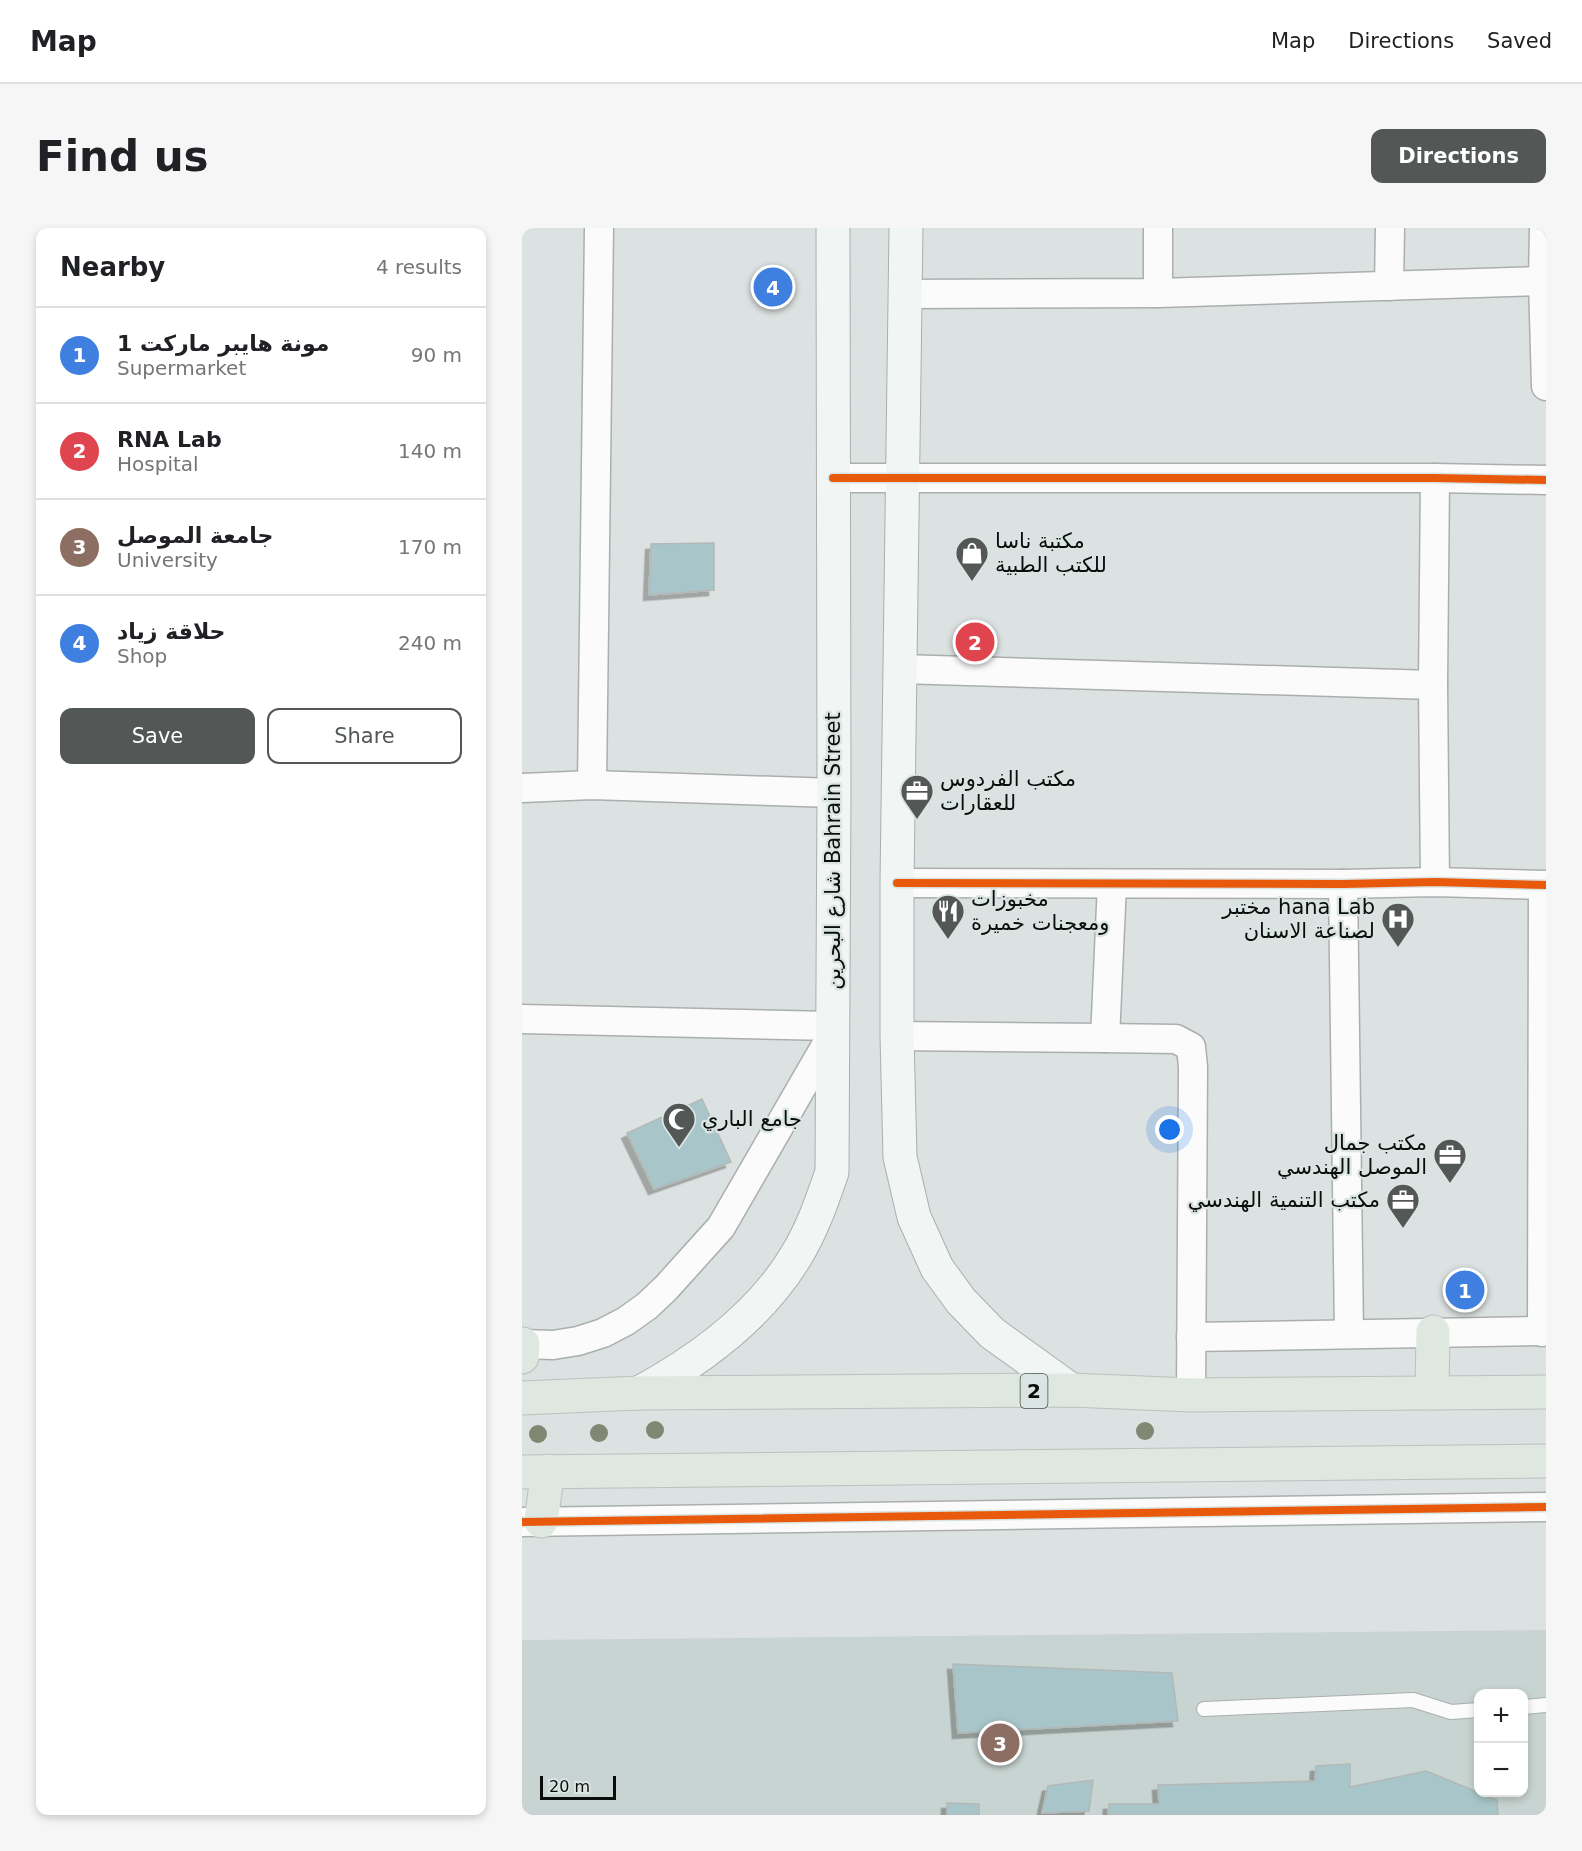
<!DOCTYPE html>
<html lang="en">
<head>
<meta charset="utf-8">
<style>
	body { margin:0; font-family:"DejaVu Sans",Cairo,sans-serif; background:#f6f6f6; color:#202124 }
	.controls { position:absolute; right:18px; bottom:18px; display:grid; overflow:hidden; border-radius:12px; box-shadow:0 3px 9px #0003 }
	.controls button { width:54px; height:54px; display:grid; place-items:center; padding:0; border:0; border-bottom:2px solid #e0e0e0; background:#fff; color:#202124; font:30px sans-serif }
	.scale { position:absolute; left:18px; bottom:15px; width:76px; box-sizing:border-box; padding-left:6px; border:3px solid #090d0c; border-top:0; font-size:16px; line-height:21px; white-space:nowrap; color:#090d0c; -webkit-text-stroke:4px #dae4e2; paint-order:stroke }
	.you { position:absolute; left:648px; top:902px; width:21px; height:21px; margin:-15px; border:4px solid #fff; border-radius:50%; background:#1a73e8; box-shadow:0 0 0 9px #1a73e833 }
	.badge { display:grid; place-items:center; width:39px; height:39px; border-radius:50%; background:#535857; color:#fff; font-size:20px; font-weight:700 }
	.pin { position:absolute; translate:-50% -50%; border:3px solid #fff; box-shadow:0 2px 6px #0006 }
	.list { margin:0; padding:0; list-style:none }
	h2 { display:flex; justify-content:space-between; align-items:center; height:78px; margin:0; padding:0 24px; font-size:26px }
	h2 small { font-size:20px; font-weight:400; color:#757577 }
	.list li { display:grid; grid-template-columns:39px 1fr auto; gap:18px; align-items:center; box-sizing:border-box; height:96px; padding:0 24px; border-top:2px solid #e0e0e0 }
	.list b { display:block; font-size:22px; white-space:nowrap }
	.list p { margin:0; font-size:20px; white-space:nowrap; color:#757577 }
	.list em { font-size:20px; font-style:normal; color:#757577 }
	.actions { display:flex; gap:12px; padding:18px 24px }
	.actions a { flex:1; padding:14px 0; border:2px solid #535857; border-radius:12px; text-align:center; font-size:21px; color:#535857 }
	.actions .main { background:#535857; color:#fff }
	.map { position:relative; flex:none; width:1024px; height:1587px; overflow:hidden; border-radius:12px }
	header { display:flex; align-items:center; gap:36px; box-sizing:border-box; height:84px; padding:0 30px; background:#fff; border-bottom:2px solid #e0e0e0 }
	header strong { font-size:28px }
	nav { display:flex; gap:33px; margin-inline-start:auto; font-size:21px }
	.intro { display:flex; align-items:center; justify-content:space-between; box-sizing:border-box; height:144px; padding:0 36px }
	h1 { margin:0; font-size:42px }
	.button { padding:15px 27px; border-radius:12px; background:#535857; color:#fff; font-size:21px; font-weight:700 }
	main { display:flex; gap:36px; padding:0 36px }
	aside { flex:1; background:#fff; border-radius:12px; box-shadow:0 3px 9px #0003 }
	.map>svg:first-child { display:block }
</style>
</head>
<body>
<header>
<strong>Map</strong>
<nav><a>Map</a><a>Directions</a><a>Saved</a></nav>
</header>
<div class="intro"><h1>Find us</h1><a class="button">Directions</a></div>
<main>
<aside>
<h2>Nearby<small>4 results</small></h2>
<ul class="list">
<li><span class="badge" style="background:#3f7fe0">1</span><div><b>مونة هايبر ماركت 1</b><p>Supermarket</p></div><em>90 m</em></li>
<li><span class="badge" style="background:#e0444e">2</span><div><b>RNA Lab</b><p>Hospital</p></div><em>140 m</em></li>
<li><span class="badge" style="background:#8d6e63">3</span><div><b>جامعة الموصل</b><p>University</p></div><em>170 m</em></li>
<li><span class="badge" style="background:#3f7fe0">4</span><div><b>حلاقة زياد</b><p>Shop</p></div><em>240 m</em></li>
</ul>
<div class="actions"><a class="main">Save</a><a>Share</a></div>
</aside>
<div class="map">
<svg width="1024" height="1587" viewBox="0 0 1024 1587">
	<defs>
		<filter id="shadow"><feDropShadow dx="-5.5" dy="5.5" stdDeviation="0" flood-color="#0004"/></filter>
	</defs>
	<rect width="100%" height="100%" fill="#dce2e1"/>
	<path fill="#c8d4d1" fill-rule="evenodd" d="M1024 1402V1587H0V1412ZM957 1466H1002V1564H957Z"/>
	<g fill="#a8c6c9" stroke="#b3b8b7" stroke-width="1.5" filter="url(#shadow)">
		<path d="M192 315V362L127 367 129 316Z"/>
		<path d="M180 871 209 934 132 961 105 905Z"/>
		<path d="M431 1436 650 1445 656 1493 436 1505Z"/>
		<path d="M828 1536V1559L904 1543 975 1572 976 1587H586L587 1576H637L636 1557 793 1553 794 1538Z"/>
		<path d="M571 1552 567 1583 520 1585 526 1558Z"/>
		<path d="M425 1575 457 1576V1587H425Z"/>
	</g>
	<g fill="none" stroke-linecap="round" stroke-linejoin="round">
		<defs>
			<g id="lane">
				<path d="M1002 1479 1024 1477"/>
				<path d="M682 1481 891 1472 929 1484 957 1482"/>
			</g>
			<g id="street">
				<path d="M1022 0 1021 53 1024 158"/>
				<path d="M867 58 868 0"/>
				<path d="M636 65V0"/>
				<path d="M384 66 636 65 1021 53"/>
				<path d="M311 250H913L1024 252"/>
				<path d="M378 441 911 457"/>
				<path d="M70 557 77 0"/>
				<path d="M0 560 70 557 312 565"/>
				<path d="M913 654 911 457 913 250"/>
				<path d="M375 655 821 656 913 654 1024 657"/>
				<path d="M590 656 583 810 654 811 669 819 671 839 669 1167"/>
				<path d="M821 656 827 1105"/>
				<path d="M0 791 310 798"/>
				<path d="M375 808 583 810"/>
				<path d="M1020 1104 1021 658"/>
				<path d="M669 1109 1024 1103"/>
				<path d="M0 1116 31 1117 56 1113 81 1105 104 1093 125 1078 144 1060 199 999 310 807"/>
				<path d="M0 1294 1024 1279"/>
			</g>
			<g id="secondary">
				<path d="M384 0 375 655V808L378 929 392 989 415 1040 439 1073 470 1105 549 1162"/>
				<path d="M117 1165C178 1132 238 1088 274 1028 290 1002 300 973 310 944L312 565 311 0"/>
			</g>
			<g id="highway">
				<path d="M0 1129 1 1116"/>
				<path d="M910 1165 911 1104"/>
				<path d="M0 1170 117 1165 549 1162 669 1167 1024 1164"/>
				<path d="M0 1244 1024 1233"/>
				<path d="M19 1293 26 1243"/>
			</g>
		</defs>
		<use href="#lane" stroke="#aaafae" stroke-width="16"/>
		<use href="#street" stroke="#aaafae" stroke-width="31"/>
		<use href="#secondary" stroke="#aaafae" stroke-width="35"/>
		<use href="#highway" stroke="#bcc0bf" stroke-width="35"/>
		<use href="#lane" stroke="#fafbfa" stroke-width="14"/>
		<use href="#street" stroke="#fafbfa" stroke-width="28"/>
		<use href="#secondary" stroke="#f1f5f3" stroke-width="33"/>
		<use href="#highway" stroke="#dee7e0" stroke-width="33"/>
		<defs>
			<g id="cycleway">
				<path d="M311 250H913L1024 252"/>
				<path d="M375 655 821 656 913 654 1024 657"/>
				<path d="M0 1294 1024 1279"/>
			</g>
		</defs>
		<use href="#cycleway" stroke="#dae4e2" stroke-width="11"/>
		<use href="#cycleway" stroke="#e8590c" stroke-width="8"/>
	</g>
	<g fill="#808873">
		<circle cx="133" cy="1202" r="9"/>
		<circle cx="623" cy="1203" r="9"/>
		<circle cx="77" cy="1205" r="9"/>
		<circle cx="16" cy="1206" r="9"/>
	</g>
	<defs>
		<symbol id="shop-pin" viewBox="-11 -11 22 30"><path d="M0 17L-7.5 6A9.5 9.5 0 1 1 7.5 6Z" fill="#535857" stroke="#dae4e2"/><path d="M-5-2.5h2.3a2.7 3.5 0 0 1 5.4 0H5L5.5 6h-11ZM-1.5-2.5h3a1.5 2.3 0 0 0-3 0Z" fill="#fff"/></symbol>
		<symbol id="office-pin" viewBox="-11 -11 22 30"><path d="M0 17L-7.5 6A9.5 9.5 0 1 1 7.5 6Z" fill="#535857" stroke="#dae4e2"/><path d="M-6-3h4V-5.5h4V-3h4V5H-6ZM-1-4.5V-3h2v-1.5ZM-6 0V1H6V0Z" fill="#fff"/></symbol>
		<symbol id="restaurant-pin" viewBox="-11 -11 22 30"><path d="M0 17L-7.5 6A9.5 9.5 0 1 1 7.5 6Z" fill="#535857" stroke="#dae4e2"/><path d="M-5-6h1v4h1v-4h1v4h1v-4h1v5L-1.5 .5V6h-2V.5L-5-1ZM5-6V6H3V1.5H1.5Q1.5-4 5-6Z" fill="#fff"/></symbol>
		<symbol id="hospital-pin" viewBox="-11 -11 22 30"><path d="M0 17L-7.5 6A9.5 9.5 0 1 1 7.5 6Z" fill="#535857" stroke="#dae4e2"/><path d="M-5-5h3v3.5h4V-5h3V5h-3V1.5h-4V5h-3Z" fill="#fff"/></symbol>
		<symbol id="mosque-pin" viewBox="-11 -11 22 30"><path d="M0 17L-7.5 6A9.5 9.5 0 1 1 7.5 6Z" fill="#535857" stroke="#dae4e2"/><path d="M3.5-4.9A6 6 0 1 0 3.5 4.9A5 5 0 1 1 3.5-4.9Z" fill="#fff"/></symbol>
	</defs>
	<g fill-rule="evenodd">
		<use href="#shop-pin" x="431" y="306" width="38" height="52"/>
		<use href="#office-pin" x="376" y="544" width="38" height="52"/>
		<use href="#restaurant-pin" x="407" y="664" width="38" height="52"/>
		<use href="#hospital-pin" x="857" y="672" width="38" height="52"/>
		<use href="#mosque-pin" x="138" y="872" width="38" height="52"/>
		<use href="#office-pin" x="909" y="908" width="38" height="52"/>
		<use href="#office-pin" x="862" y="953" width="38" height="52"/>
	</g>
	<g text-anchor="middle" stroke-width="4.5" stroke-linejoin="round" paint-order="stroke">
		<rect fill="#dae4e2" stroke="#484e4c" stroke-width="1.5" x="498.5" y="1146" width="27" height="34" rx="4.5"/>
		<g font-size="20" font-weight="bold" fill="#090d0c">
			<text x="512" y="1170">2</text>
		</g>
		<g font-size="21" fill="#090d0c" stroke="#dae4e2" text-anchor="start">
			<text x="473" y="320">مكتبة ناسا<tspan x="473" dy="24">للكتب الطبية</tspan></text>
			<text x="418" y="558">مكتب الفردوس<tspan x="418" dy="24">للعقارات</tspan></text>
			<text x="449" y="678">مخبوزات<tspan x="449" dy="24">ومعجنات خميرة</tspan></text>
			<text x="853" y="686" text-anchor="end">مختبر hana Lab<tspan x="853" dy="24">لصناعة الاسنان</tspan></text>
			<text x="180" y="898">جامع الباري</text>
			<text x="905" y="922" text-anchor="end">مكتب جمال<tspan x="905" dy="24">الموصل الهندسي</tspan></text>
			<text x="858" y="979" text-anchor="end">مكتب التنمية الهندسي</text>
		</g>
		<g font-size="21" fill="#090d0c" stroke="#dae4e2">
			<text transform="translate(311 623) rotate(-90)" y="7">شارع البحرين Bahrain Street</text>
		</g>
	</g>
</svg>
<div class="controls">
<button>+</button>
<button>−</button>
</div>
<div class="scale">20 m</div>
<div class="you"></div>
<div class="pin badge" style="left:943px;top:1062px;background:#3f7fe0">1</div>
<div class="pin badge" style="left:453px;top:414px;background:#e0444e">2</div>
<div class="pin badge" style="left:478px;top:1515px;background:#8d6e63">3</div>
<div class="pin badge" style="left:251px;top:59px;background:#3f7fe0">4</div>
</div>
</main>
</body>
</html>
